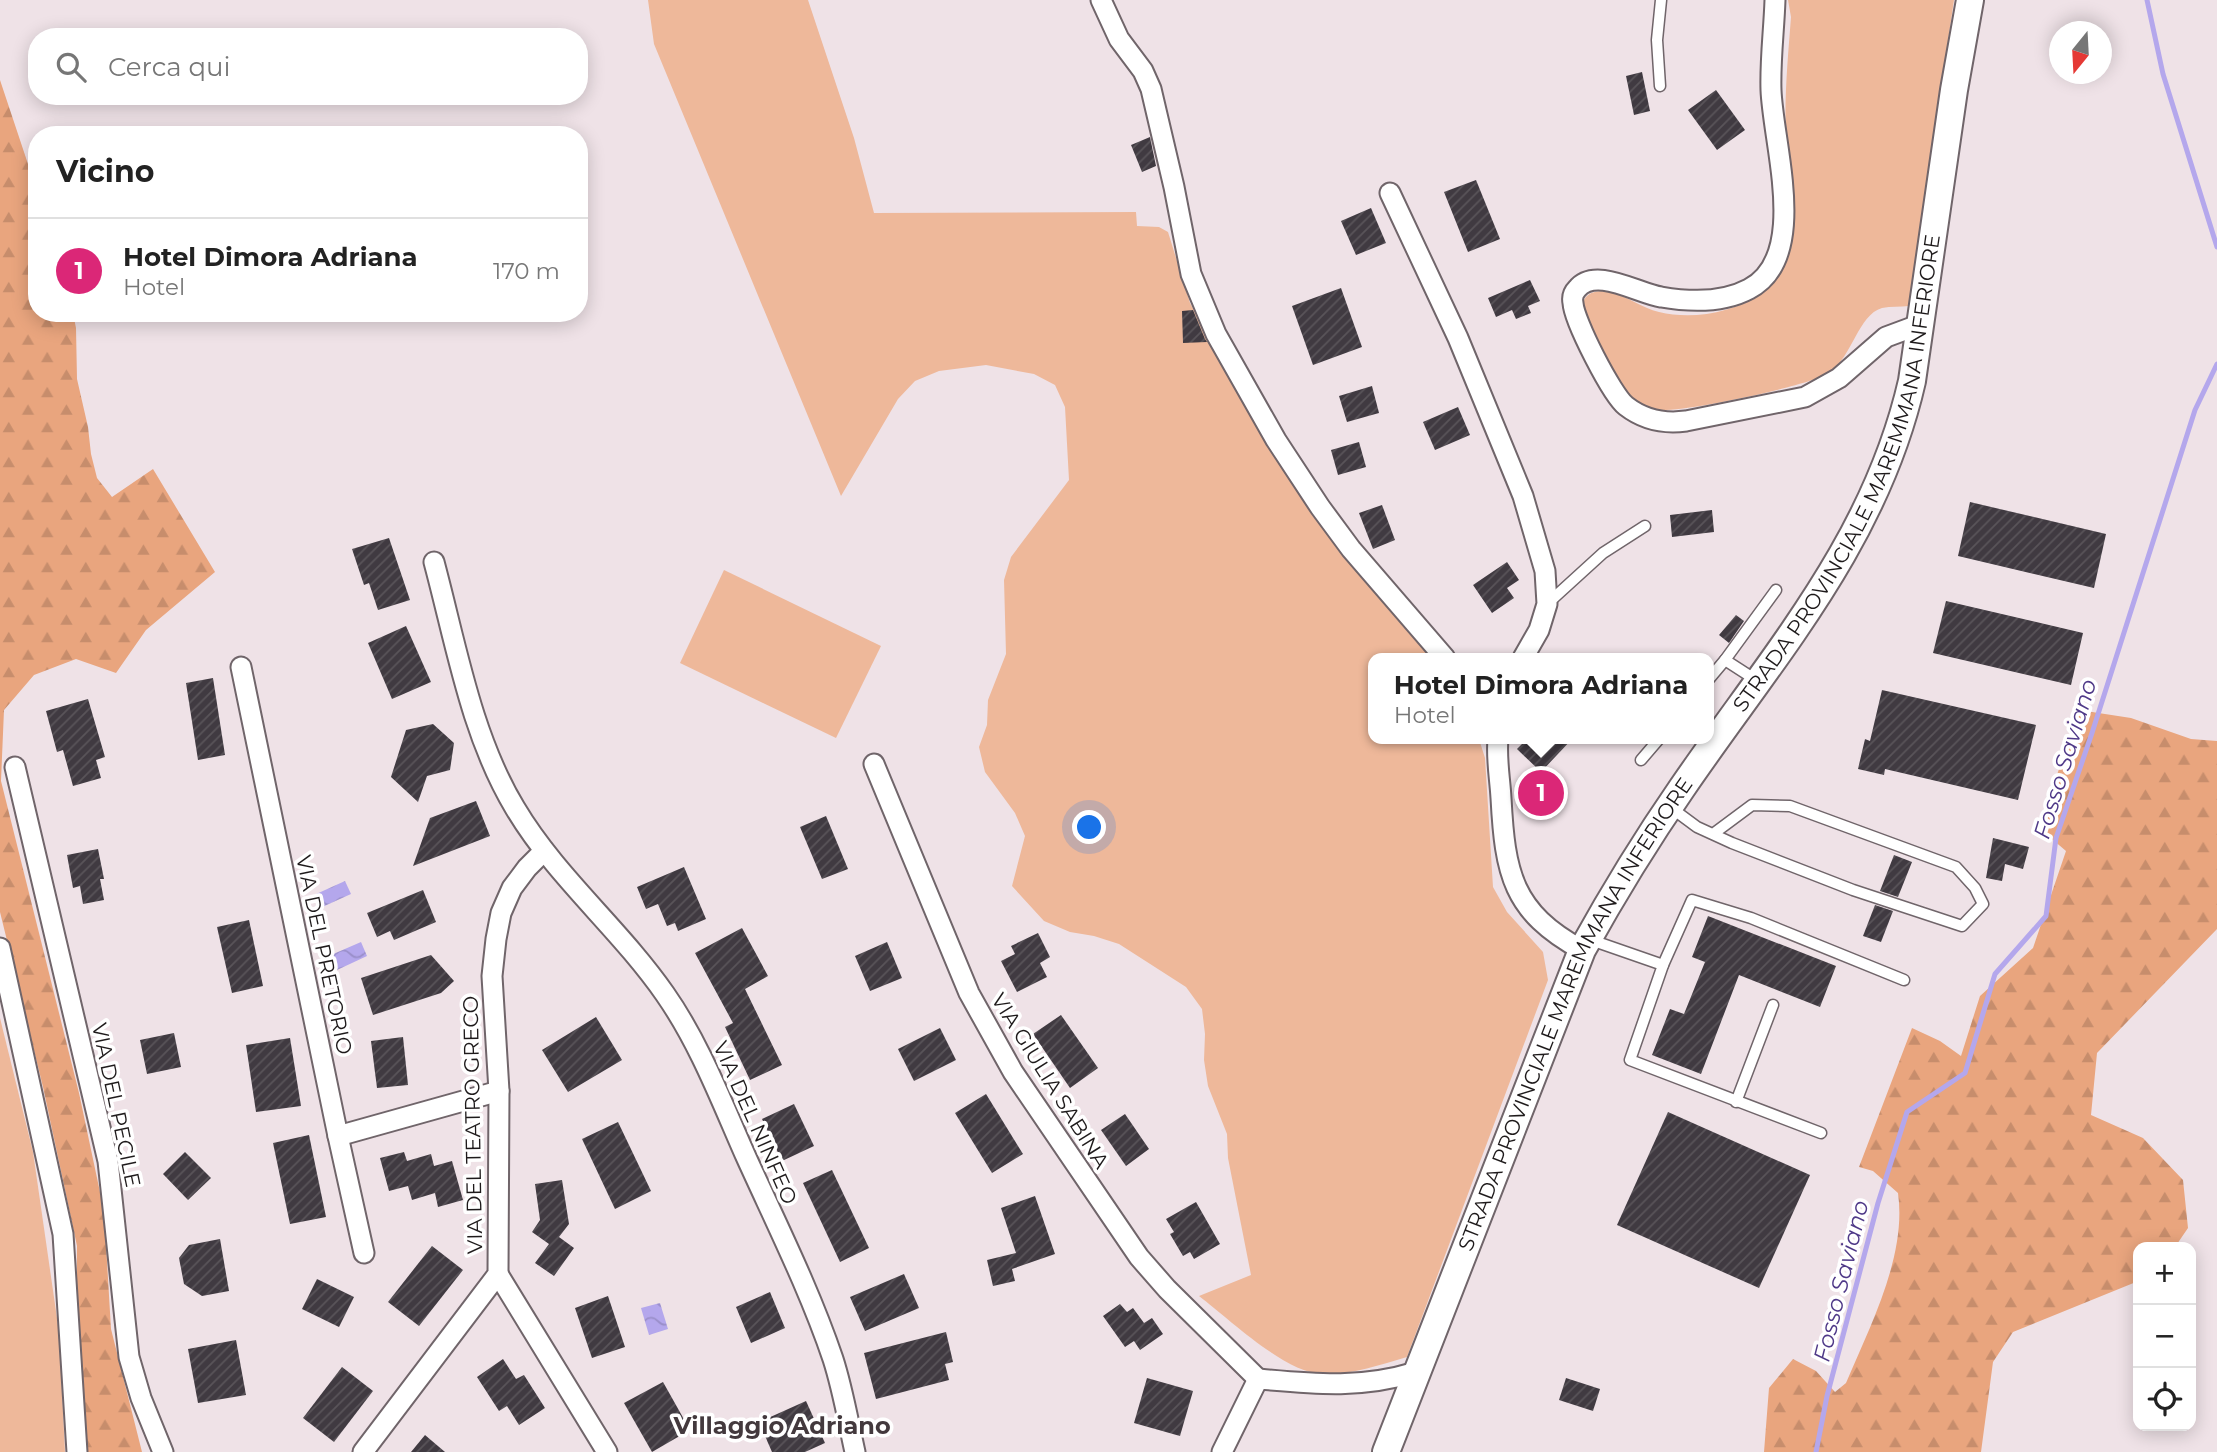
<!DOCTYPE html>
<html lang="it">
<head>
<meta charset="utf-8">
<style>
	body { margin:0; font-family:Montserrat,sans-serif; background:#f2f2f2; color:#222 }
	.controls { position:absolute; right:21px; bottom:21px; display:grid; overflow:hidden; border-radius:14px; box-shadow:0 4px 18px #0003 }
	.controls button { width:63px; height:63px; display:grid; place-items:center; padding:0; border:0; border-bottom:2px solid #e0e0e0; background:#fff; color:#222; font:35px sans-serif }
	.compass { position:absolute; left:2049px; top:21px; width:63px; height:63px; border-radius:50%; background:#fff; box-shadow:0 4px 18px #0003; rotate:198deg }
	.you { position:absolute; left:1090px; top:828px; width:24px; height:24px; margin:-18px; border:5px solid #fff; border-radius:50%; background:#1a73e8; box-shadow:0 0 0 10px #1a73e833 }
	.badge { display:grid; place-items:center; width:46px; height:46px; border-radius:50%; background:#db2777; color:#fff; font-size:23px; font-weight:700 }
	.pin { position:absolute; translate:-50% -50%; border:4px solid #fff; box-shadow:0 2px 7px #0006 }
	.popup { position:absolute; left:1368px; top:653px; width:346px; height:91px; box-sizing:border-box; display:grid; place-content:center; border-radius:14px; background:#fff; filter:drop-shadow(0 2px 5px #0005); font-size:23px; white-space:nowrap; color:#767676 }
	.popup b { font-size:26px; color:#222 }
	.popup::after { content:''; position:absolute; left:50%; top:100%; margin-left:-14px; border:14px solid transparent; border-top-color:#fff }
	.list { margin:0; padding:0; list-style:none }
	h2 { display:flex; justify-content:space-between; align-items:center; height:91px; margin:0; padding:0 28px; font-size:30px }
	h2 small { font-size:23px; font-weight:400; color:#767676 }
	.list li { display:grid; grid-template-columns:46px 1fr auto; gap:21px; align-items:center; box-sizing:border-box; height:105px; padding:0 28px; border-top:2px solid #e0e0e0 }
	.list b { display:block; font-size:26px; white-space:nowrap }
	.list p { margin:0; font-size:23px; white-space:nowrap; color:#767676 }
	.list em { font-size:23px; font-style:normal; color:#767676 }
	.icon { flex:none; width:38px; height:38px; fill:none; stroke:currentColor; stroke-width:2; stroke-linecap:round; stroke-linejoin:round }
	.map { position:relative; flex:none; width:2217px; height:1452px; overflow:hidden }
	.search { position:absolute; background:#fff; box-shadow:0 4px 18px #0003; left:28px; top:28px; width:560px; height:77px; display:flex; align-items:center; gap:18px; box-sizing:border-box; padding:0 24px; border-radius:28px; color:#767676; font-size:26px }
	.panel { position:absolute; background:#fff; box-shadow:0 4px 18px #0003; left:28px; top:126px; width:560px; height:196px; border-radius:28px }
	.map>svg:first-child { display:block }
</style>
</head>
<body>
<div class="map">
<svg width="2217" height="1452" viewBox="0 0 2217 1452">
	<defs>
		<pattern id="forest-firs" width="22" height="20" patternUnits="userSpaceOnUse" patternTransform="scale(1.75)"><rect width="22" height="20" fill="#e9a57e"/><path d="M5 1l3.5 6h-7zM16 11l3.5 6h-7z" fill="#c78d6c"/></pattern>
		<pattern id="water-waves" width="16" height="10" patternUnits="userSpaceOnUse" patternTransform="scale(1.75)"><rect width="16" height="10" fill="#b4a7ec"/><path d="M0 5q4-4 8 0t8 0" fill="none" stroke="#9a8fca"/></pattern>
		<pattern id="building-hatch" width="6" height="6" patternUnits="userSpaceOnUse" patternTransform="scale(1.75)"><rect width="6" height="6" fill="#403a41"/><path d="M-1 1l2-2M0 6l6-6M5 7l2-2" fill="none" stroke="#595459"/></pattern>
	</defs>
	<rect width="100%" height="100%" fill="#efe2e7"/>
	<g fill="#eeb89a">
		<path d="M648 0H808L854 138 874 213 1136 212 1137 226 1159 227 1168 232 1190 303 1271 452 1343 555 1433 658H1373V739H1479L1485 758 1493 887 1507 912 1543 952 1548 980 1407 1357C1379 1365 1351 1375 1322 1374 1285 1373 1228 1318 1199 1296L1251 1275 1228 1158 1227 1134 1208 1086 1204 1060 1205 1034 1202 1009 1186 987 1119 944 1094 936 1070 932 1044 921 1012 886 1025 836 1015 813 985 772 979 747 987 725 988 700 1006 654 1004 580 1011 557 1069 480 1065 407 1055 385 1034 374 986 365 939 371 915 381 898 399 841 496 654 44Z"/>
		<path d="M1788 0H1954L1909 306C1900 307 1891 306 1882 308 1858 315 1853 356 1829 373 1809 386 1681 413 1657 410 1650 409 1638 405 1632 400 1608 382 1594 334 1582 307 1583 293 1597 289 1610 292 1627 296 1642 308 1659 312 1692 320 1732 313 1761 294 1765 291 1769 286 1772 282 1806 241 1787 187 1786 139 1784 98 1788 57 1791 17Z"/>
		<path d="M724 570 881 646 836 738 680 663Z"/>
		<path d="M0 1018 33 1152 59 1332 65 1452H0Z"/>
	</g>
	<g fill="url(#forest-firs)">
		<path d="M0 80 37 191V313H73L76 328 77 379 88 427 91 454 97 478 112 497 153 469 215 572 146 630 116 673 76 659 34 675 4 710 1 781 79 1093 104 1211 111 1329 142 1452H87L76 1336 77 1246 43 1087 0 912Z"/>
		<path d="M2079 710 2131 718 2191 739 2217 741V929L2097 1053 2091 1115 2143 1138 2183 1180 2188 1228 2175 1247H2138V1280L2136 1282 2013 1332 1993 1362 1981 1452H1764L1769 1388 1793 1359 1816 1371 1835 1392 1846 1383C1870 1326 1907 1256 1898 1193L1873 1171 1859 1167 1912 1028 1940 1041 1961 1056 1980 996 2033 948 2066 851 2039 828Z"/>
	</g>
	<g fill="url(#water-waves)">
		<path d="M345 881 351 894 320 908 314 895Z"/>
		<path d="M361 942 367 956 337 970 331 955Z"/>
		<path d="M660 1303 668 1329 649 1335 641 1308Z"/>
	</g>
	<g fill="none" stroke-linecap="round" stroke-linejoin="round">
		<g stroke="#b4a7ec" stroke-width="5">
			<path d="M2147 0 2163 74 2217 247"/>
			<path d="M1816 1452 1827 1396 1878 1203 1907 1112 1965 1073 1995 974 2046 916 2056 838 2092 733 2195 410 2217 364"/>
		</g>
	</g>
	<g fill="url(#building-hatch)">
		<path d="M1642 72 1650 111 1634 115 1626 76Z"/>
		<path d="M1716 90 1745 130 1717 150 1688 110Z"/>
		<path d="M1150 137 1156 166 1142 172 1131 145Z"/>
		<path d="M1476 180 1500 239 1468 252 1444 192Z"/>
		<path d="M1371 208 1386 243 1356 255 1341 221Z"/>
		<path d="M1530 280 1540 301 1528 306 1531 313 1516 319 1512 310 1496 317 1488 298Z"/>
		<path d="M1341 288 1362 347 1313 365 1292 306Z"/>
		<path d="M1193 310 1205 339 1207 342 1183 343 1182 311Z"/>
		<path d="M1372 386 1379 413 1347 422 1339 396Z"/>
		<path d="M1458 407 1470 435 1435 450 1423 422Z"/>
		<path d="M1359 442 1366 467 1338 475 1331 450Z"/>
		<path d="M1970 502 2106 534 2094 588 1958 556Z"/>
		<path d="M1382 505 1395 540 1373 549 1359 513Z"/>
		<path d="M1712 510 1714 532 1672 537 1670 515Z"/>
		<path d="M389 538 410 600 378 610 369 583 364 585 352 549Z"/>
		<path d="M1507 562 1519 580 1507 588 1514 598 1492 613 1473 585Z"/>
		<path d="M1946 601 2083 633 2071 685 1933 653Z"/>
		<path d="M1736 615 1744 621 1729 643 1719 635Z"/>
		<path d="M406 626 431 682 392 699 368 643Z"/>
		<path d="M213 678 225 755 198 760 186 683Z"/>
		<path d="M1882 690 2036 725 2018 800 1885 769 1884 775 1858 769 1865 739 1870 741Z"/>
		<path d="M88 699 105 757 96 760 101 778 73 786 63 750 57 752 46 711Z"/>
		<path d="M433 724 454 743 450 770 427 776 418 802 391 777 406 730Z"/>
		<path d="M1527 739H1572L1541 772 1517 749Z"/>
		<path d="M476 801 490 836 413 866 430 818Z"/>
		<path d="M826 816 848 869 822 879 800 827Z"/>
		<path d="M1993 838 2029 847 2023 869 2005 864 2002 881 1986 878Z"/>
		<path d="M98 849 104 879H100L104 900 83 904 80 886 73 888 67 855Z"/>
		<path d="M1894 855 1912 862 1898 897 1880 891Z"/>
		<path d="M684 867 706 919 678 931 675 923 667 926 658 904 646 909 637 887Z"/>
		<path d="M423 890 436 922 394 940 390 931 377 937 367 913Z"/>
		<path d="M1875 905 1893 911 1881 942 1863 936Z"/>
		<path d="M1708 916 1836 966 1820 1007 1739 975 1701 1074 1652 1055 1670 1009 1684 1014 1705 962 1692 957Z"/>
		<path d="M249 920 263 986 232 993 217 927Z"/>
		<path d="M742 928 768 976 745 989 782 1065 750 1080 725 1027 733 1023 695 953Z"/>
		<path d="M1038 933 1050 957 1040 963 1047 977 1017 992 1001 961 1015 954 1011 946Z"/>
		<path d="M887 942 902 978 870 991 855 956Z"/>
		<path d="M431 955 454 981 441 993 373 1015 361 978Z"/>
		<path d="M1061 1015 1098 1068 1070 1088 1033 1034Z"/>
		<path d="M596 1017 622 1060 568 1092 542 1050Z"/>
		<path d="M940 1028 956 1060 914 1081 898 1049Z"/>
		<path d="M174 1033 181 1067 147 1074 140 1040Z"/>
		<path d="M403 1037 408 1085 377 1088 371 1041Z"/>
		<path d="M290 1038 301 1106 256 1112 246 1045Z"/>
		<path d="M986 1094 1023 1154 992 1173 955 1113Z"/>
		<path d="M794 1104 814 1146 782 1161 762 1119Z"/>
		<path d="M1668 1112 1810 1175 1759 1288 1617 1225Z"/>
		<path d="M1125 1114 1149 1149 1126 1166 1101 1130Z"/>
		<path d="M618 1122 651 1191 615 1209 582 1139Z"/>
		<path d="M309 1135 326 1217 290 1224 273 1143Z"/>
		<path d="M185 1152 211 1178 188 1200 163 1174Z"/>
		<path d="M404 1152 407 1161 431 1154 434 1166 452 1161 463 1200 438 1207 435 1193 412 1200 408 1186 389 1191 380 1158Z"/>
		<path d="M832 1170 869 1248 840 1262 803 1183Z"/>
		<path d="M562 1180 569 1224 559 1237 574 1248 554 1276 535 1263 549 1244 532 1232 540 1220 535 1184Z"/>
		<path d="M1035 1196 1055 1254 1012 1269 1015 1281 993 1286 987 1260 1016 1253 1001 1208Z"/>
		<path d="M1196 1202 1220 1244 1194 1259 1190 1252 1183 1256 1170 1234 1174 1232 1166 1219Z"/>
		<path d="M220 1239 229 1291 202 1296 184 1284 179 1258 189 1245Z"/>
		<path d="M432 1246 463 1270 419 1326 388 1302Z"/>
		<path d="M904 1274 919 1308 865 1331 850 1297Z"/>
		<path d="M317 1279 354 1297 339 1327 302 1309Z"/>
		<path d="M770 1292 785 1328 751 1343 736 1307Z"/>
		<path d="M608 1296 625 1347 592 1358 575 1308Z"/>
		<path d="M1120 1304 1127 1312 1133 1308 1144 1323 1152 1318 1163 1334 1140 1350 1134 1341 1125 1347 1103 1316Z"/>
		<path d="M946 1332 953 1362 945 1364 949 1380 876 1399 864 1353Z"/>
		<path d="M236 1340 246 1395 198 1403 188 1349Z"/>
		<path d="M503 1359 516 1379 524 1375 545 1408 519 1425 507 1406 499 1411 477 1377Z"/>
		<path d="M342 1367 373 1391 334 1442 303 1418Z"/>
		<path d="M1147 1378 1193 1391 1180 1436 1134 1423Z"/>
		<path d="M1566 1378 1600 1389 1593 1411 1559 1400Z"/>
		<path d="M663 1382 690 1430 652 1452 624 1403Z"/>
		<path d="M806 1401 825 1443 805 1452H772L759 1422Z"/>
		<path d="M425 1435 445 1452H411Z"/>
	</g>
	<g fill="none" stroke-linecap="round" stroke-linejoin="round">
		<defs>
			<g id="service">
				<path d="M1660 86 1657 40 1661 0"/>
				<path d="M1547 604 1603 553 1645 526"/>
				<path d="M1725 660 1776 590"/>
				<path d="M1709 679 1725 660 1756 680"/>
				<path d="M1641 760 1659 739"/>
				<path d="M1670 807 1697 827 1732 843 1853 890 1962 926 1983 904 1975 888 1956 867 1790 806 1752 805 1713 834"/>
				<path d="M1591 940 1663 965 1630 1060 1821 1133"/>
				<path d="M1663 965 1692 900 1751 918 1904 980"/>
				<path d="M1736 1102 1773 1005"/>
			</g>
			<g id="minor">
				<path d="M1101 0 1119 39 1143 71 1151 89 1174 187 1191 274 1216 334 1276 440 1320 507 1351 549 1445 658"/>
				<path d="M1775 0C1774 30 1770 60 1771 90 1773 145 1810 257 1749 289 1723 303 1690 302 1661 297 1639 294 1595 266 1577 289 1573 293 1572 298 1573 303 1574 321 1612 395 1626 406 1644 420 1664 424 1686 421L1805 397 1839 378 1886 337 1921 324"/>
				<path d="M1390 193 1458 338 1523 496 1545 571 1547 604 1539 630 1523 658"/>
				<path d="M434 562C456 644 471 735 515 808 556 877 619 928 665 994 700 1044 722 1103 747 1159 777 1225 810 1291 833 1359 843 1390 848 1421 855 1452"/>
				<path d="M241 667 338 1136 364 1253"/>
				<path d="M1498 739C1496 758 1500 779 1501 798 1505 873 1512 912 1582 950"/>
				<path d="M874 764 969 993 1013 1072 1139 1257 1167 1289 1258 1379"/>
				<path d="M15 767 108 1161 129 1357 141 1398 163 1452"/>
				<path d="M0 948 63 1234 77 1452"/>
				<path d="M338 1136 499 1091"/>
				<path d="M498 1274 607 1452"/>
				<path d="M1258 1379C1315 1384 1360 1389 1416 1372"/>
				<path d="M363 1452 498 1274 499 1091 492 976 496 939 501 913 512 888 527 868 544 851"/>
				<path d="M1222 1452 1258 1379"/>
			</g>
			<g id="secondary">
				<path id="s1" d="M1386 1452 1582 950C1613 894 1646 840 1682 788 1773 655 1875 543 1912 381L1954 90 1970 0"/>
			</g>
		</defs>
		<use href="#service" stroke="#70656a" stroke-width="13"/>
		<use href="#minor" stroke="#70656a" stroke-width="23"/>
		<use href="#secondary" stroke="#70656a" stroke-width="30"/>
		<use href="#service" stroke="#fff" stroke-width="10"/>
		<use href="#minor" stroke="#fff" stroke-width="19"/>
		<use href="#secondary" stroke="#fff" stroke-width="26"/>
	</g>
	<g text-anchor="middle" stroke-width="7" stroke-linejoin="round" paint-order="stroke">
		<g font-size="21" fill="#1e1a1b" stroke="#fff">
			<text dy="7" stroke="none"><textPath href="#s1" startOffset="1087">STRADA PROVINCIALE MAREMMANA INFERIORE</textPath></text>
			<text transform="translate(324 955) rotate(78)" y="7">VIA DEL PRETORIO</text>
			<text dy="7" stroke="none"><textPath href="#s1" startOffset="478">STRADA PROVINCIALE MAREMMANA INFERIORE</textPath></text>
			<text transform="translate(1050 1081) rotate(58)" y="7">VIA GIULIA SABINA</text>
			<text transform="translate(116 1105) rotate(78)" y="7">VIA DEL PECILE</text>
			<text transform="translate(755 1123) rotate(66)" y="7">VIA DEL NINFEO</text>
			<text transform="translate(473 1125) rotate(-91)" y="7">VIA DEL TEATRO GRECO</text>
		</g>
		<g font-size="23" font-style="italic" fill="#4f3988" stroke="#fff">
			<text transform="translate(2065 759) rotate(-73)" y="8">Fosso Saviano</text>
			<text transform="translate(1841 1281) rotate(-76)" y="8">Fosso Saviano</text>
		</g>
		<g font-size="24" font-weight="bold" fill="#43393d" stroke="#fff">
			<text x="782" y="1434">Villaggio Adriano</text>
		</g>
	</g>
</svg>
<div class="controls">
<button>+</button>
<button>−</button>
<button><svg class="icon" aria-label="locate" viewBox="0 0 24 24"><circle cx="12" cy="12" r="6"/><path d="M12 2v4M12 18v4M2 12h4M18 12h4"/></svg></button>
</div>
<svg class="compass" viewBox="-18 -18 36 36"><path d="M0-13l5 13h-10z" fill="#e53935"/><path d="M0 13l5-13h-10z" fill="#767676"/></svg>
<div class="you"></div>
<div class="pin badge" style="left:1541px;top:793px">1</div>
<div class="popup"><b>Hotel Dimora Adriana</b>Hotel</div>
<div class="search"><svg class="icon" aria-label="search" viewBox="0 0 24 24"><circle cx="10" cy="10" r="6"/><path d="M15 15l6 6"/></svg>Cerca qui</div>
<section class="panel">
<h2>Vicino<small></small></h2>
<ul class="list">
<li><span class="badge">1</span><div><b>Hotel Dimora Adriana</b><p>Hotel</p></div><em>170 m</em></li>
</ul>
</section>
</div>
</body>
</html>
